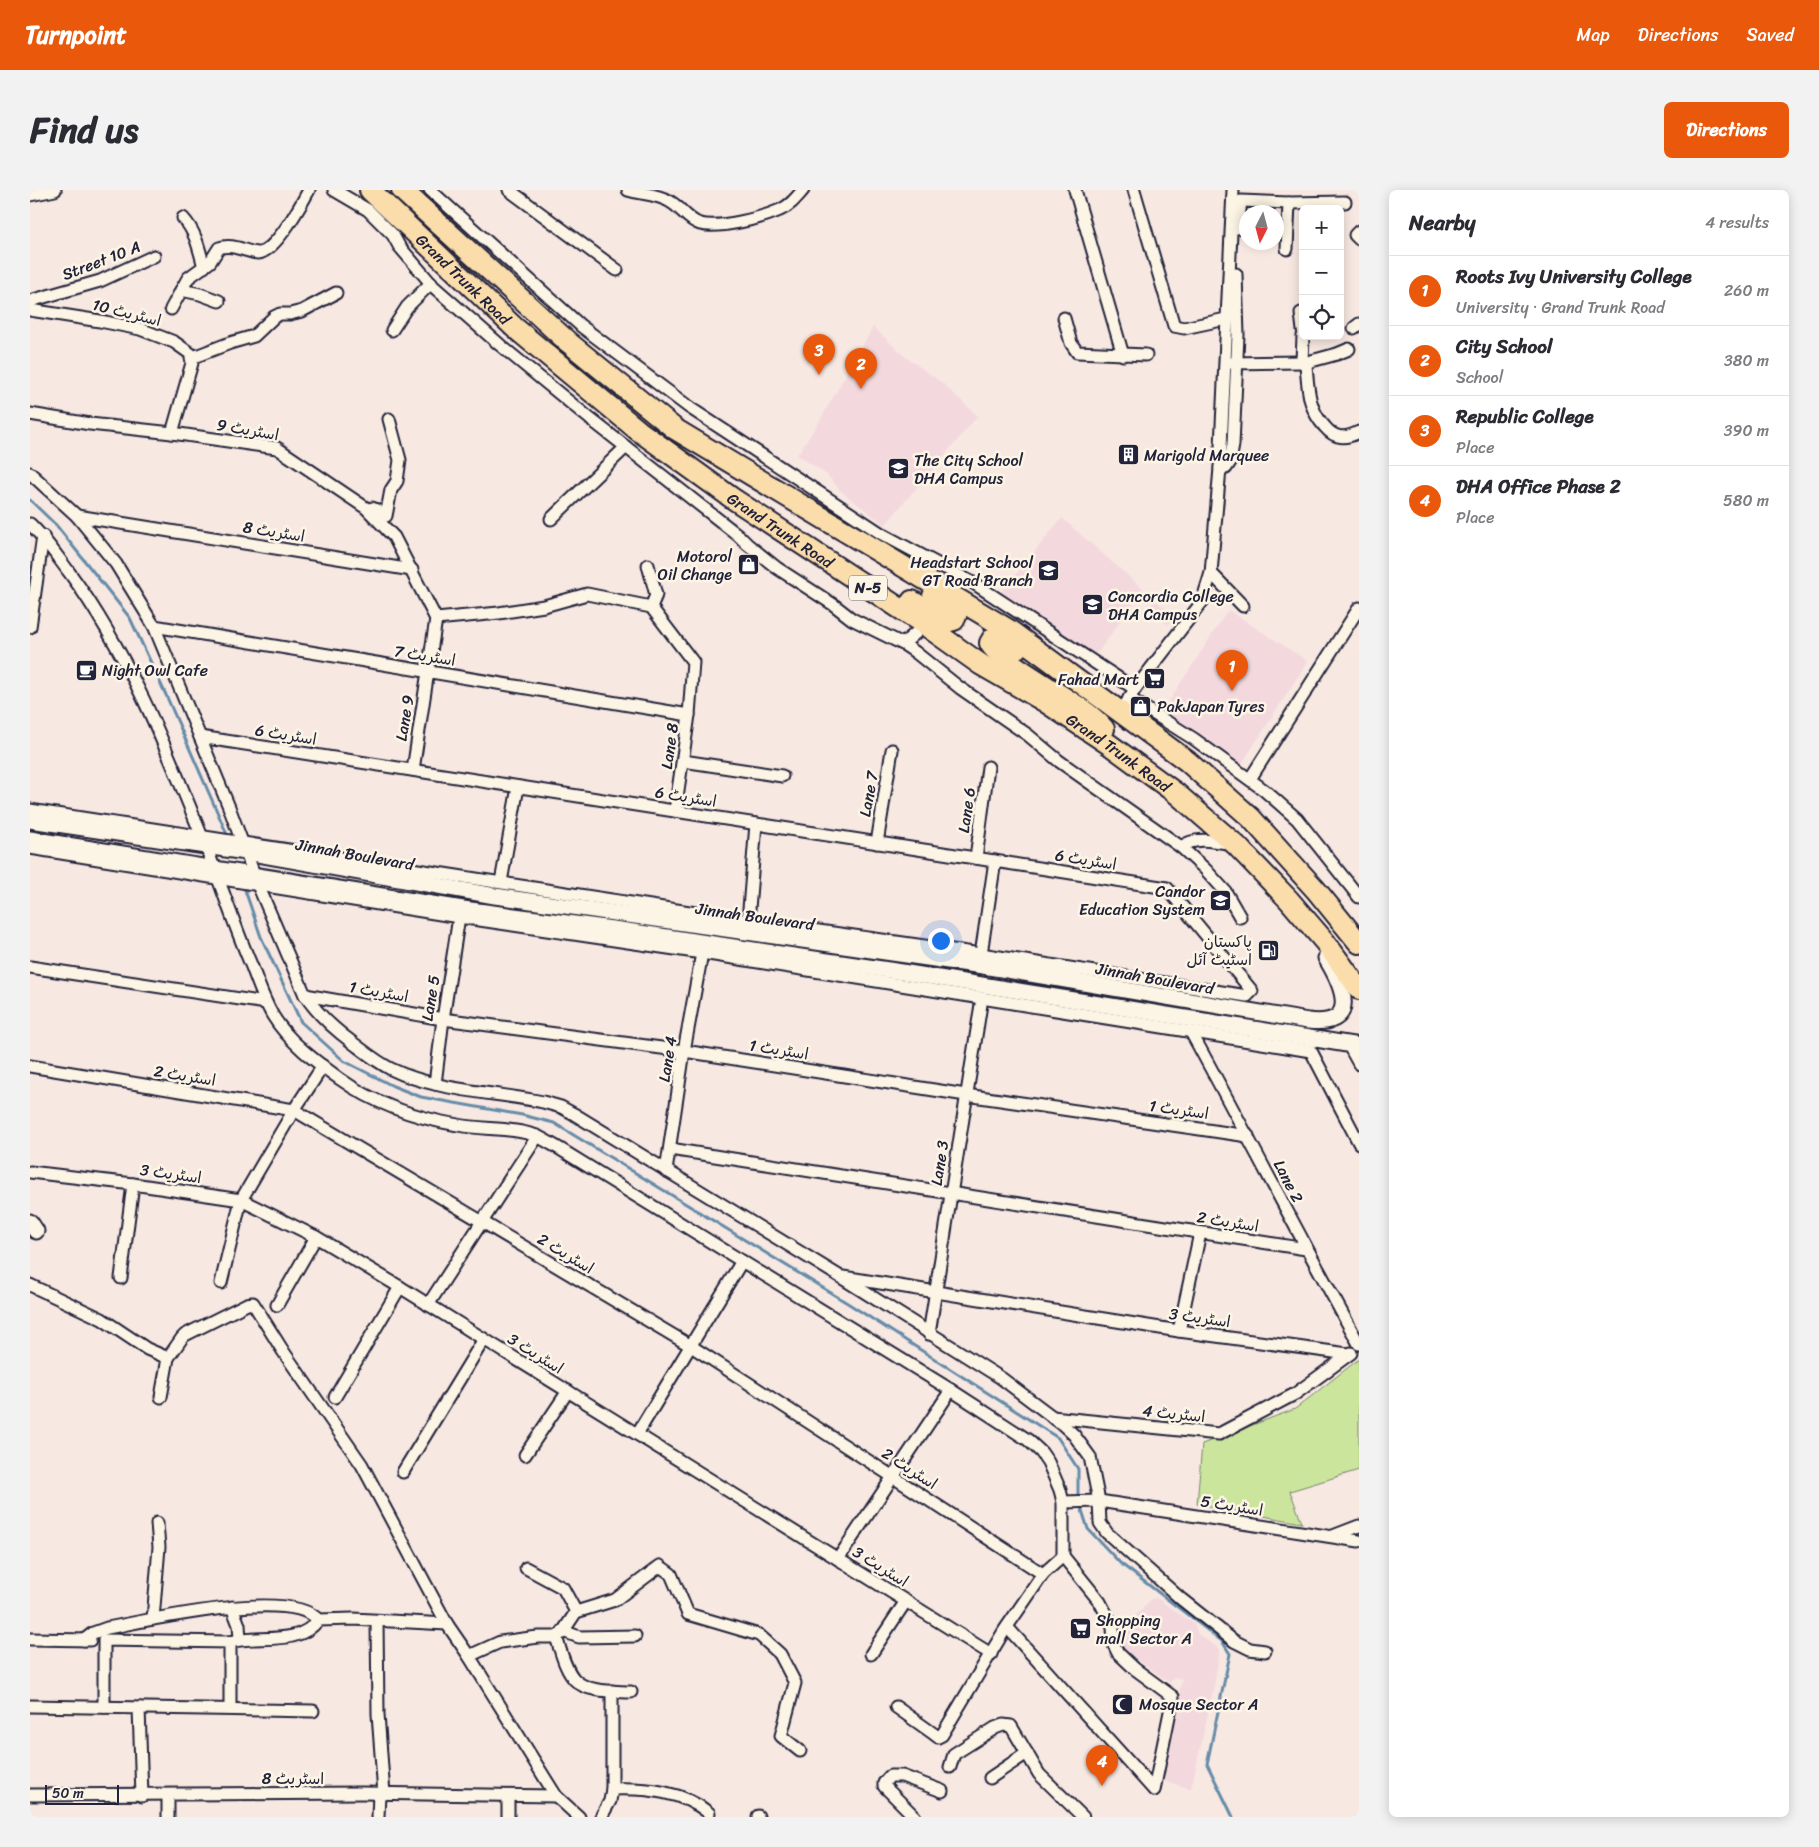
<!DOCTYPE html>
<html lang="en">
<head>
<meta charset="utf-8">
<style>
	body { margin:0; font-family:Sriracha,"Playpen Sans Arabic",sans-serif; background:#f2f2f3; color:#2b2b33 }
	.controls { position:absolute; right:15px; top:15px; display:grid; overflow:hidden; border-radius:8px; box-shadow:0 2px 12px #0003 }
	.controls button { width:45px; height:45px; display:grid; place-items:center; padding:0; border:0; border-bottom:1px solid #e1e1e2; background:#fff; color:#2b2b33; font:25px sans-serif }
	.compass { position:absolute; left:1209px; top:15px; width:45px; height:45px; border-radius:50%; background:#fff; box-shadow:0 2px 12px #0003; rotate:186deg }
	.scale { position:absolute; left:15px; bottom:12px; width:74px; box-sizing:border-box; padding-left:5px; border:2px solid #22223b; border-top:0; font-size:14px; line-height:18px; white-space:nowrap; color:#22223b; -webkit-text-stroke:4px #fcf5e5; paint-order:stroke }
	.you { position:absolute; left:910px; top:750px; width:18px; height:18px; margin:-12px; border:4px solid #fff; border-radius:50%; background:#1a73e8; box-shadow:0 0 0 8px #1a73e833 }
	.badge { display:grid; place-items:center; width:32px; height:32px; border-radius:50%; background:#ea580c; color:#fff; font-size:16px; font-weight:700 }
	.pin { position:absolute; translate:-50% -41px; filter:drop-shadow(0 1px 2px #0008) }
	.pin::after { content:''; position:absolute; top:26px; width:18px; height:15px; background:inherit; clip-path:polygon(0 0,100% 0,50% 100%) }
	.list { margin:0; padding:0; list-style:none }
	h2 { display:flex; justify-content:space-between; align-items:center; height:65px; margin:0; padding:0 20px; font-size:21px }
	h2 small { font-size:16px; font-weight:400; color:#7c7c81 }
	.list li { display:grid; grid-template-columns:32px 1fr auto; gap:15px; align-items:center; box-sizing:border-box; height:70px; padding:0 20px; border-top:1px solid #e1e1e2 }
	.list b { display:block; font-size:19px; white-space:nowrap }
	.list p { margin:0; font-size:16px; white-space:nowrap; color:#7c7c81 }
	.list em { font-size:16px; font-style:normal; color:#7c7c81 }
	.icon { flex:none; width:28px; height:28px; fill:none; stroke:currentColor; stroke-width:2; stroke-linecap:round; stroke-linejoin:round }
	.map { position:relative; flex:none; width:1329px; height:1627px; overflow:hidden; border-radius:8px }
	header { display:flex; align-items:center; gap:30px; box-sizing:border-box; height:70px; padding:0 25px; background:#ea580c; color:#fff }
	header strong { font-size:24px }
	nav { display:flex; gap:28px; margin-inline-start:auto; font-size:18px }
	.intro { display:flex; align-items:center; justify-content:space-between; box-sizing:border-box; height:120px; padding:0 30px }
	h1 { margin:0; font-size:35px }
	.button { padding:12px 22px; border-radius:8px; background:#ea580c; color:#fff; font-size:18px; font-weight:700 }
	main { display:flex; gap:30px; padding:0 30px }
	aside { flex:1; background:#fff; border-radius:8px; box-shadow:0 2px 12px #0003 }
	.map>svg:first-child { display:block }
</style>
</head>
<body>
<header>
<strong>Turnpoint</strong>
<nav><a>Map</a><a>Directions</a><a>Saved</a></nav>
</header>
<div class="intro"><h1>Find us</h1><a class="button">Directions</a></div>
<main>
<div class="map">
<svg width="1329" height="1627" viewBox="0 0 1329 1627">
	<rect width="100%" height="100%" fill="#f8e8e2"/>
	<filter id="ink" filterUnits="userSpaceOnUse"><feTurbulence type="fractalNoise" baseFrequency=".02" numOctaves="2"/><feDisplacementMap in="SourceGraphic" scale="10" xChannelSelector="R" yChannelSelector="G"/><feConvolveMatrix kernelMatrix="1 2 1 2 8 2 1 2 1" color-interpolation-filters="sRGB"/></filter>
	<g filter="url(#ink)">
		<g fill="#f3d9de">
			<path d="M843 137 876 167 911 192 948 226 855 335 813 303 796 284 767 265 789 232Z"/>
			<path d="M1032 328 1113 399 1064 468 974 410 976 405 971 402Z"/>
			<path d="M1125 410 1145 426 1138 435 1118 418Z"/>
			<path d="M1198 420 1278 471 1206 583 1126 531Z"/>
			<path d="M1127 1408 1164 1434 1168 1444 1190 1459 1184 1497 1161 1599 1131 1590 1152 1489 1144 1487 1140 1493 1093 1459 1091 1449 1094 1438 1121 1409Z"/>
		</g>
		<path fill="#cbe59c" stroke="#76846c" d="M1329 1169V1280L1260 1301 1272 1333 1167 1314 1172 1254 1265 1219Z"/>
		<g fill="none" stroke-linecap="round" stroke-linejoin="round">
			<g stroke="#658ca9" stroke-width="3">
				<path d="M0 310 26 335 100 428 136 505 196 642"/>
				<path d="M215 700 231 747 271 832 314 871 363 896 391 907 492 925 524 933 819 1114 1028 1248 1048 1279V1308"/>
				<path d="M1050 1314 1058 1339 1090 1373 1192 1451 1200 1464 1177 1574 1203 1627"/>
			</g>
			<defs>
				<g id="street">
					<path d="M304 0 338 20 363 45 369 56 404 97 470 155 559 228 708 345 717 354 747 378 804 415 822 429 873 454 885 462 930 498 998 545 1029 571 1151 657 1175 679 1195 701 1210 727"/>
					<path d="M400 0 551 136 660 218 852 344 945 394 1105 499"/>
					<path d="M479 0 587 80"/>
					<path d="M598 0C611 4 627 4 639 11 651 17 657 30 670 34 689 39 732 28 750 20 760 16 766 8 773 0"/>
					<path d="M1045 0 1093 165"/>
					<path d="M1104 0 1144 136 1154 138 1196 129"/>
					<path d="M0 5 25 0"/>
					<path d="M153 28C166 42 169 59 174 77"/>
					<path d="M1208 38 1211 11 1259 13 1315 12"/>
					<path d="M1329 41 1325 45 1329 49"/>
					<path d="M1257 59 1259 13"/>
					<path d="M151 100 170 104 189 111"/>
					<path d="M0 111 70 91 124 66"/>
					<path d="M141 119 158 88 180 72 189 58C203 53 215 62 228 63 244 64 272 13 279 0"/>
					<path d="M0 120 70 131 110 139 144 152 161 164 162 173 142 243"/>
					<path d="M1271 123 1273 140"/>
					<path d="M1034 128 1041 153 1047 162 1116 165"/>
					<path d="M1324 138 1329 134"/>
					<path d="M362 140 377 117 401 93"/>
					<path d="M1273 146 1272 172 1276 175C1278 198 1278 219 1295 237 1305 249 1315 249 1329 242"/>
					<path d="M161 168 200 153 224 146 244 127 250 124H260L272 121 306 103"/>
					<path d="M1200 173 1272 172"/>
					<path d="M1274 173 1307 164 1319 159"/>
					<path d="M0 224 60 234 142 243 247 258 336 318 364 347 406 429"/>
					<path d="M1190 278H1196L1200 272 1203 255 1208 145 1206 84"/>
					<path d="M0 283 47 326 86 374 124 436 199 617 228 695 275 805C288 825 304 839 323 853 335 862 347 872 361 879 406 901 464 902 513 912L531 917 544 924 809 1086 971 1188 1032 1234 1044 1245 1060 1267 1069 1311 1070 1333 1077 1343 1151 1409 1204 1451 1220 1459 1235 1461"/>
					<path d="M342 318 349 321 352 325 356 326 361 300 367 291 370 270 359 229"/>
					<path d="M47 326 382 380"/>
					<path d="M521 329 596 257"/>
					<path d="M0 334C15 348 26 365 39 382 100 465 138 562 176 657 192 697 205 738 222 777 228 793 234 811 243 826 259 852 285 871 310 889 345 914 386 928 428 935 454 940 482 937 507 946 515 950 523 955 530 959L921 1200 998 1250 1011 1262 1018 1272 1030 1300 1033 1312V1366L1070 1412 1083 1437 1084 1455 1088 1463 1105 1479 1143 1507 1124 1600"/>
					<path d="M618 375 626 405 621 417"/>
					<path d="M1181 383 1213 416"/>
					<path d="M124 436 659 525"/>
					<path d="M0 437 13 346"/>
					<path d="M873 454 895 435"/>
					<path d="M1099 508 1164 549 1234 600 1267 629 1329 707"/>
					<path d="M1091 522 1105 499 1172 412 1181 383 1190 278 1203 0"/>
					<path d="M653 571 752 586"/>
					<path d="M383 580 406 429 469 423 514 416 557 404 621 417 663 472 659 525 645 621"/>
					<path d="M1220 589 1329 418"/>
					<path d="M0 620 718 731 951 764 1217 806 1222 801 1137 698 170 547"/>
					<path d="M847 653 862 560"/>
					<path d="M1151 657C1166 646 1184 651 1202 654"/>
					<path d="M0 658 429 727 672 763 1281 861 1329 953"/>
					<path d="M946 668 958 577"/>
					<path d="M471 692 488 597"/>
					<path d="M718 731 726 634"/>
					<path d="M951 764 965 671"/>
					<path d="M0 777 236 813"/>
					<path d="M275 805 413 829 654 861 936 905 1218 946"/>
					<path d="M1161 842C1218 946 1272 1051 1329 1154"/>
					<path d="M1318 854 1329 874"/>
					<path d="M0 876 264 920 661 1156 1013 1384"/>
					<path d="M405 894 413 829 429 727"/>
					<path d="M640 959 1276 1059"/>
					<path d="M636 981 654 861 672 763"/>
					<path d="M0 982 103 994 211 1010 286 1047 370 1097 961 1464"/>
					<path d="M813 1087 1149 1141 1318 1164"/>
					<path d="M91 1088 103 994"/>
					<path d="M191 1093 211 1010 264 920 293 876"/>
					<path d="M0 1095 72 1129 117 1159 138 1168"/>
					<path d="M247 1115 286 1047"/>
					<path d="M398 1115 507 947"/>
					<path d="M1149 1141 1170 1043"/>
					<path d="M899 1144 952 808"/>
					<path d="M131 1207 138 1168 152 1148 155 1145 217 1114 223 1113 253 1161 332 1275 417 1434 439 1466 526 1606 549 1627"/>
					<path d="M305 1207 370 1097"/>
					<path d="M1022 1227 1189 1244 1265 1204 1321 1163"/>
					<path d="M607 1244 712 1071"/>
					<path d="M495 1265 538 1201"/>
					<path d="M373 1282 454 1149"/>
					<path d="M1033 1312 1069 1311 1329 1351"/>
					<path d="M1303 1346 1329 1336"/>
					<path d="M808 1369 921 1200"/>
					<path d="M496 1378 533 1398 546 1422"/>
					<path d="M202 1417 209 1435 210 1449"/>
					<path d="M123 1429 129 1357 127 1333"/>
					<path d="M288 1430 323 1429 417 1434"/>
					<path d="M347 1431 348 1524 354 1604"/>
					<path d="M977 1437 1124 1600"/>
					<path d="M533 1441 549 1447 605 1446"/>
					<path d="M526 1447C531 1461 535 1480 545 1490 558 1503 584 1501 601 1502"/>
					<path d="M0 1449 60 1450"/>
					<path d="M54 1450 63 1443 77 1438C116 1431 262 1397 288 1430 269 1457 227 1444 200 1452"/>
					<path d="M841 1464 876 1411"/>
					<path d="M439 1466 470 1452 508 1447H526L532 1443 546 1422 585 1410 630 1376 641 1384 658 1424 729 1445 750 1464 765 1493 751 1546 770 1561"/>
					<path d="M0 1516 283 1521"/>
					<path d="M74 1517V1450L200 1452V1518"/>
					<path d="M866 1517 904 1544 908 1547 912 1545 974 1441 1013 1384 1033 1366"/>
					<path d="M109 1518 112 1606"/>
					<path d="M920 1577 924 1564 965 1538 973 1535 981 1536 1009 1584 1053 1627"/>
					<path d="M960 1588 997 1563"/>
					<path d="M582 1599C617 1598 652 1601 679 1623"/>
					<path d="M0 1605 332 1603 526 1606"/>
					<path d="M138 1627V1605"/>
					<path d="M348 1627 349 1604"/>
					<path d="M478 1627V1606"/>
					<path d="M571 1627 580 1611 582 1599V1501"/>
					<path d="M728 1627V1626"/>
					<path d="M885 1627 854 1596V1593L860 1586H872L912 1601"/>
				</g>
				<g id="secondary">
					<path d="M0 630 216 662 465 706 953 776 1278 831C1329 837 1315 799 1296 768"/>
					<path d="M0 649 433 719 590 740 872 782 1329 856"/>
					<path d="M0 1032 6 1041"/>
				</g>
				<g id="highway">
					<path id="s1" d="M340 0 485 138 609 241 702 308 895 435 950 474 1014 511 1080 555 1147 604 1206 655 1259 710 1295 752 1329 799"/>
					<path d="M372 0 538 152 645 239 979 440 1157 571 1221 628 1286 700 1329 753"/>
					<path d="M882 411 912 430 917 432 924 430 926 426 918 416 903 406"/>
					<path d="M987 458 967 447 963 448 960 453C963 466 1039 509 1054 521 1061 526 1068 532 1074 539"/>
				</g>
			</defs>
			<use href="#street" stroke="#22223b" stroke-width="15"/>
			<use href="#secondary" stroke="#22223b" stroke-width="19"/>
			<use href="#highway" stroke="#22223b" stroke-width="24"/>
			<use href="#street" stroke="#fcf5e5" stroke-width="11"/>
			<use href="#secondary" stroke="#fcf5e5" stroke-width="15"/>
			<use href="#highway" stroke="#faddab" stroke-width="20"/>
		</g>
	</g>
	<defs>
		<symbol id="building-square" viewBox="-11 -11 22 22"><rect x="-9" y="-9" width="18" height="18" rx="4" fill="#22223b" stroke="#fcf5e5"/><path d="M-4-6H4V6H1V3H-1V6H-4ZM-2.5-4.3h1.7v1.8h-1.7ZM.8-4.3h1.7v1.8H.8ZM-2.5-1h1.7V.8h-1.7ZM.8-1h1.7V.8H.8Z" fill="#fff"/></symbol>
		<symbol id="school-square" viewBox="-11 -11 22 22"><rect x="-9" y="-9" width="18" height="18" rx="4" fill="#22223b" stroke="#fcf5e5"/><path d="M0-5L7-2L0 1L-7-2ZM-4 1L0 2.5L4 1V4Q0 6-4 4Z" fill="#fff"/></symbol>
		<symbol id="shop-square" viewBox="-11 -11 22 22"><rect x="-9" y="-9" width="18" height="18" rx="4" fill="#22223b" stroke="#fcf5e5"/><path d="M-5-2.5h2.3a2.7 3.5 0 0 1 5.4 0H5L5.5 6h-11ZM-1.5-2.5h3a1.5 2.3 0 0 0-3 0Z" fill="#fff"/></symbol>
		<symbol id="university-square" viewBox="-11 -11 22 22"><rect x="-9" y="-9" width="18" height="18" rx="4" fill="#22223b" stroke="#fcf5e5"/><path d="M0-5L7-2L0 1L-7-2ZM-4 1L0 2.5L4 1V4Q0 6-4 4Z" fill="#fff"/></symbol>
		<symbol id="cafe-square" viewBox="-11 -11 22 22"><rect x="-9" y="-9" width="18" height="18" rx="4" fill="#22223b" stroke="#fcf5e5"/><path d="M-5.5-4.5H6V0H3Q3 3.5 0 3.5H-2.5Q-5.5 3.5-5.5 0ZM3-3.2v2h1.7v-2ZM-6 4.5H4V6H-6Z" fill="#fff"/></symbol>
		<symbol id="supermarket-square" viewBox="-11 -11 22 22"><rect x="-9" y="-9" width="18" height="18" rx="4" fill="#22223b" stroke="#fcf5e5"/><path d="M-6-5.5h2.5l.6 2H6L4.5 2H-2.5L-4.4-4H-6ZM-1.5 3.2a1.3 1.3 0 1 0 .1 0ZM3 3.2a1.3 1.3 0 1 0 .1 0Z" fill="#fff"/></symbol>
		<symbol id="fuel-square" viewBox="-11 -11 22 22"><rect x="-9" y="-9" width="18" height="18" rx="4" fill="#22223b" stroke="#fcf5e5"/><path d="M-5.5-6h7V0h2V4h1.3V-2.5L3-4.5l.8-.8L6-3V5H2.5V1h-1V6h-7ZM-4.2-4.7v3.2H.2V-4.7Z" fill="#fff"/></symbol>
		<symbol id="mosque-square" viewBox="-11 -11 22 22"><rect x="-9" y="-9" width="18" height="18" rx="4" fill="#22223b" stroke="#fcf5e5"/><path d="M3.5-4.9A6 6 0 1 0 3.5 4.9A5 5 0 1 1 3.5-4.9Z" fill="#fff"/></symbol>
	</defs>
	<g fill-rule="evenodd">
		<use href="#building-square" x="1086" y="252" width="25" height="25"/>
		<use href="#school-square" x="856" y="266" width="25" height="25"/>
		<use href="#shop-square" x="706" y="362" width="25" height="25"/>
		<use href="#school-square" x="1006" y="368" width="25" height="25"/>
		<use href="#university-square" x="1050" y="402" width="25" height="25"/>
		<use href="#cafe-square" x="44" y="468" width="25" height="25"/>
		<use href="#supermarket-square" x="1112" y="476" width="25" height="25"/>
		<use href="#shop-square" x="1098" y="504" width="25" height="25"/>
		<use href="#school-square" x="1178" y="698" width="25" height="25"/>
		<use href="#fuel-square" x="1226" y="748" width="25" height="25"/>
		<use href="#supermarket-square" x="1038" y="1426" width="25" height="25"/>
		<use href="#mosque-square" x="1080" y="1502" width="25" height="25"/>
	</g>
	<g text-anchor="middle" stroke-width="5" stroke-linejoin="round" paint-order="stroke">
		<rect fill="#fcf5e5" stroke="#63616e" stroke-width="1" x="819" y="385.5" width="38" height="25" rx="4"/>
		<g font-size="15" font-weight="bold" fill="#22223b">
			<text x="838" y="403">N-5</text>
		</g>
		<g font-size="16" fill="#22223b" stroke="#fcf5e5">
			<text transform="translate(71 70) rotate(-21)" y="6">Street 10 A</text>
			<text dy="6" stroke="none"><textPath href="#s1" startOffset="129">Grand Trunk Road</textPath></text>
			<text transform="translate(97 122) rotate(14)" y="6">اسٹریٹ 10</text>
			<text transform="translate(218 239) rotate(10)" y="6">اسٹریٹ 9</text>
			<text dy="6" stroke="none"><textPath href="#s1" startOffset="534">Grand Trunk Road</textPath></text>
			<text transform="translate(244 341) rotate(9)" y="6">اسٹریٹ 8</text>
			<text transform="translate(395 465) rotate(9)" y="6">اسٹریٹ 7</text>
			<text transform="translate(374 528) rotate(-81)" y="6">Lane 9</text>
			<text transform="translate(256 544) rotate(9)" y="6">اسٹریٹ 6</text>
			<text transform="translate(639 556) rotate(-82)" y="6">Lane 8</text>
			<text dy="6" stroke="none"><textPath href="#s1" startOffset="939">Grand Trunk Road</textPath></text>
			<text transform="translate(838 604) rotate(-80)" y="6">Lane 7</text>
			<text transform="translate(656 606) rotate(9)" y="6">اسٹریٹ 6</text>
			<text transform="translate(936 620) rotate(-82)" y="6">Lane 6</text>
			<text transform="translate(325 664) rotate(10)" y="6">Jinnah Boulevard</text>
			<text transform="translate(1056 669) rotate(9)" y="6">اسٹریٹ 6</text>
			<text transform="translate(725 726) rotate(8)" y="6">Jinnah Boulevard</text>
			<text transform="translate(1125 788) rotate(10)" y="6">Jinnah Boulevard</text>
			<text transform="translate(349 801) rotate(10)" y="6">اسٹریٹ 1</text>
			<text transform="translate(400 808) rotate(-81)" y="6">Lane 5</text>
			<text transform="translate(749 859) rotate(9)" y="6">اسٹریٹ 1</text>
			<text transform="translate(637 869) rotate(-81)" y="6">Lane 4</text>
			<text transform="translate(155 885) rotate(9)" y="6">اسٹریٹ 2</text>
			<text transform="translate(1149 919) rotate(8)" y="6">اسٹریٹ 1</text>
			<text transform="translate(909 973) rotate(-81)" y="6">Lane 3</text>
			<text transform="translate(141 983) rotate(8)" y="6">اسٹریٹ 3</text>
			<text transform="translate(1259 991) rotate(63)" y="6">Lane 2</text>
			<text transform="translate(1198 1031) rotate(9)" y="6">اسٹریٹ 2</text>
			<text transform="translate(536 1063) rotate(31)" y="6">اسٹریٹ 2</text>
			<text transform="translate(1170 1127) rotate(8)" y="6">اسٹریٹ 3</text>
			<text transform="translate(506 1163) rotate(32)" y="6">اسٹریٹ 3</text>
			<text transform="translate(1144 1223) rotate(6)" y="6">اسٹریٹ 4</text>
			<text transform="translate(880 1278) rotate(33)" y="6">اسٹریٹ 2</text>
			<text transform="translate(1202 1315) rotate(9)" y="6">اسٹریٹ 5</text>
			<text transform="translate(851 1376) rotate(32)" y="6">اسٹریٹ 3</text>
			<text x="263" y="1594">اسٹریٹ 8</text>
		</g>
		<g font-size="16" fill="#22223b" stroke="#fcf5e5" text-anchor="start">
			<text x="1114" y="271">Marigold Marquee</text>
			<text x="884" y="276">The City School<tspan x="884" dy="18">DHA Campus</tspan></text>
			<text x="702" y="372" text-anchor="end">Motorol<tspan x="702" dy="18">Oil Change</tspan></text>
			<text x="1003" y="378" text-anchor="end">Headstart School<tspan x="1003" dy="18">GT Road Branch</tspan></text>
			<text x="1078" y="412">Concordia College<tspan x="1078" dy="18">DHA Campus</tspan></text>
			<text x="72" y="486">Night Owl Cafe</text>
			<text x="1109" y="495" text-anchor="end">Fahad Mart</text>
			<text x="1127" y="522">PakJapan Tyres</text>
			<text x="1175" y="707" text-anchor="end">Candor<tspan x="1175" dy="18">Education System</tspan></text>
			<text x="1222" y="757" text-anchor="end">پاکستان<tspan x="1222" dy="18">اسٹیٹ آئل</tspan></text>
			<text x="1066" y="1436">Shopping<tspan x="1066" dy="18">mall Sector A</tspan></text>
			<text x="1109" y="1520">Mosque Sector A</text>
		</g>
	</g>
</svg>
<div class="controls">
<button>+</button>
<button>−</button>
<button><svg class="icon" aria-label="locate" viewBox="0 0 24 24"><circle cx="12" cy="12" r="6"/><path d="M12 2v4M12 18v4M2 12h4M18 12h4"/></svg></button>
</div>
<svg class="compass" viewBox="-18 -18 36 36"><path d="M0-13l5 13h-10z" fill="#e53935"/><path d="M0 13l5-13h-10z" fill="#7c7c81"/></svg>
<div class="scale">50 m</div>
<div class="you"></div>
<div class="pin badge" style="left:1202px;top:501px">1</div>
<div class="pin badge" style="left:831px;top:199px">2</div>
<div class="pin badge" style="left:789px;top:185px">3</div>
<div class="pin badge" style="left:1072px;top:1596px">4</div>
</div>
<aside>
<h2>Nearby<small>4 results</small></h2>
<ul class="list">
<li><span class="badge">1</span><div><b>Roots Ivy University College</b><p>University · Grand Trunk Road</p></div><em>260 m</em></li>
<li><span class="badge">2</span><div><b>City School</b><p>School</p></div><em>380 m</em></li>
<li><span class="badge">3</span><div><b>Republic College</b><p>Place</p></div><em>390 m</em></li>
<li><span class="badge">4</span><div><b>DHA Office Phase 2</b><p>Place</p></div><em>580 m</em></li>
</ul>
</aside>
</main>
</body>
</html>
